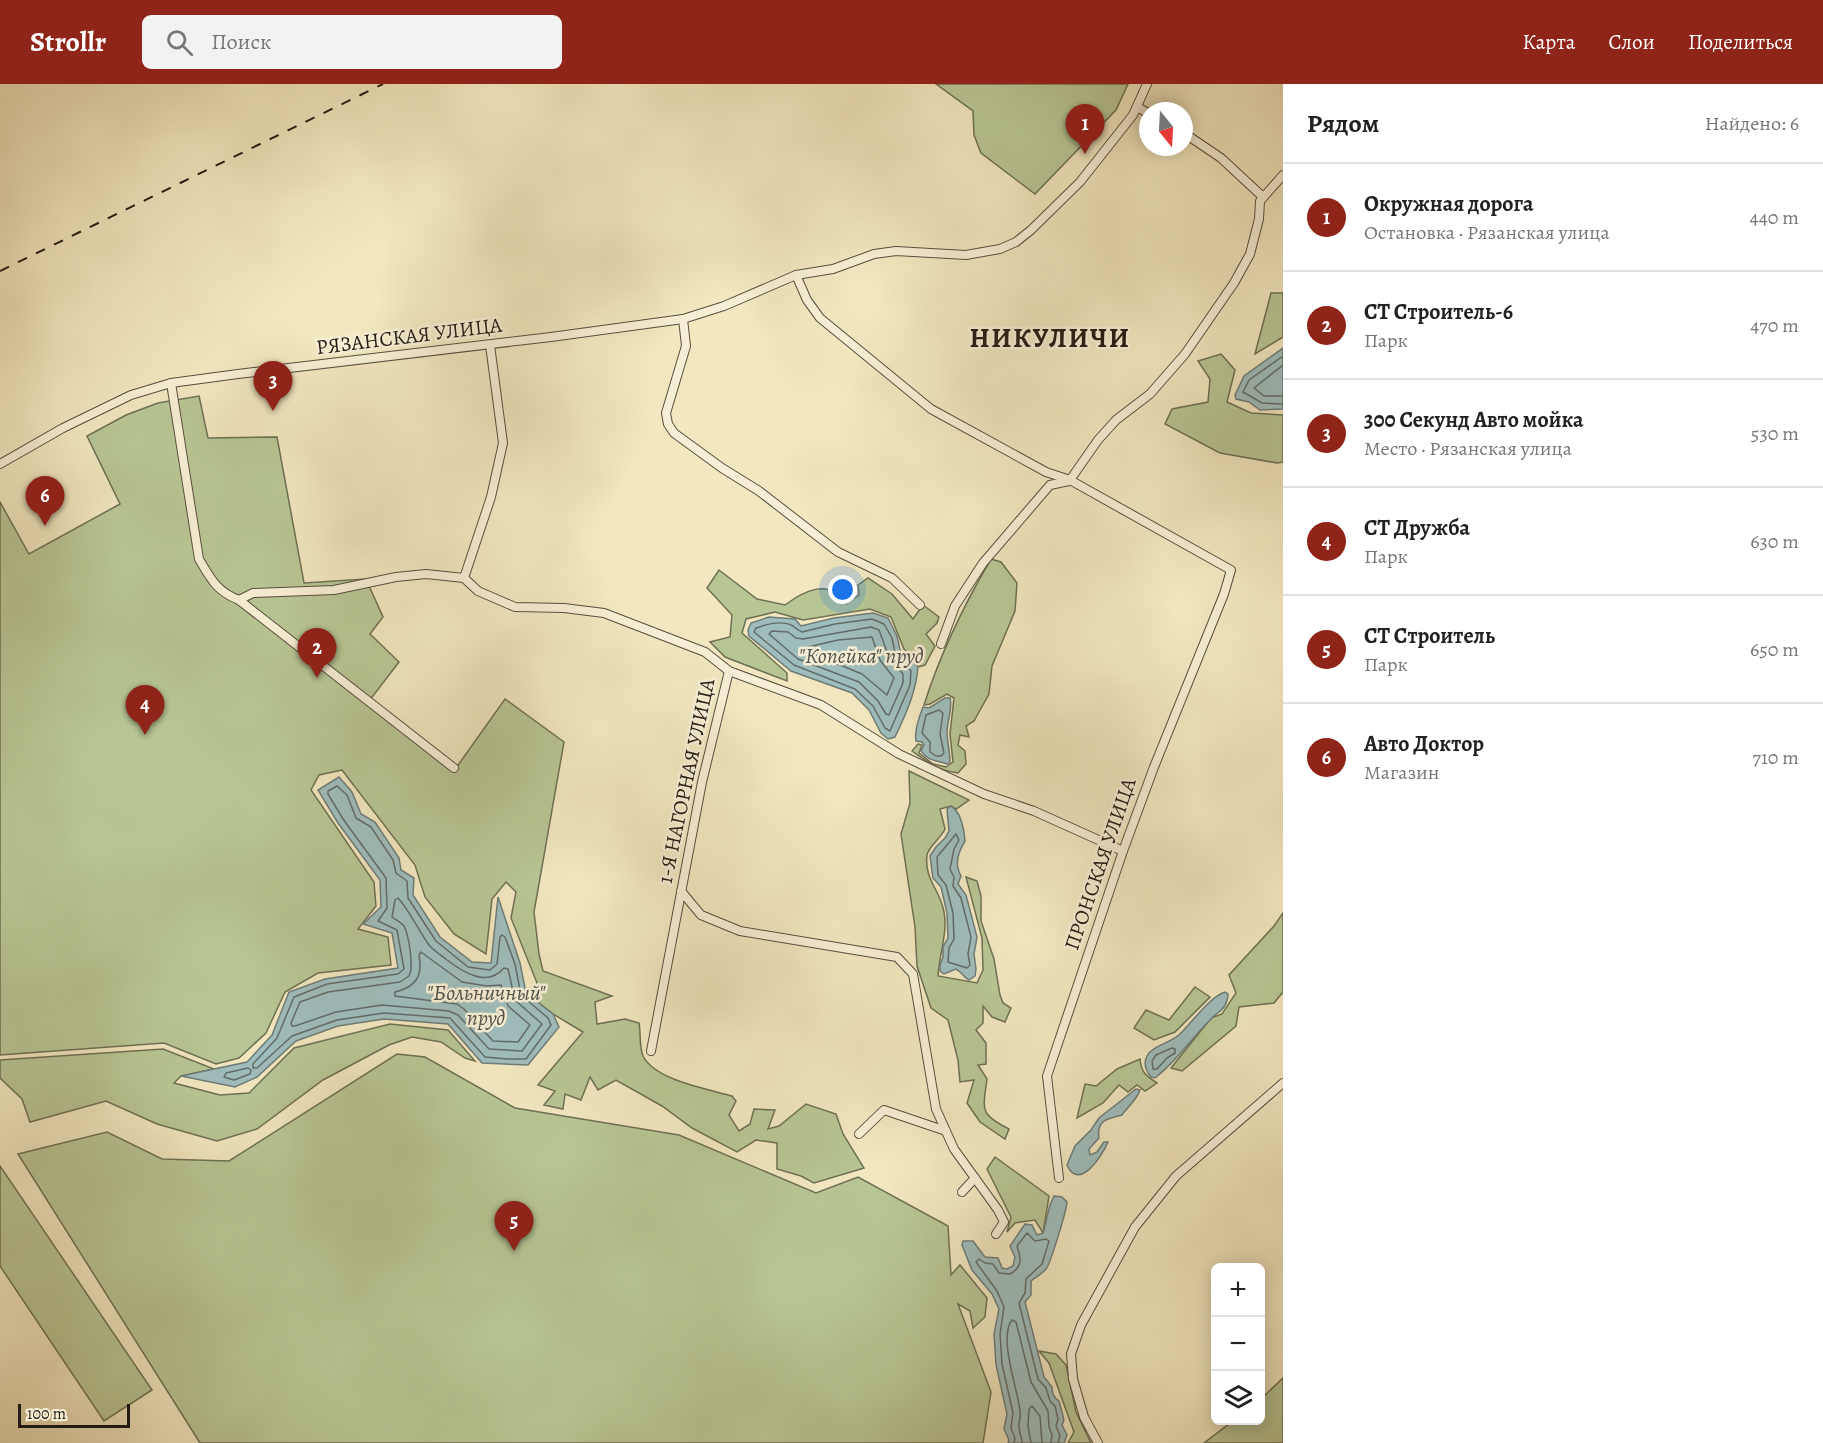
<!DOCTYPE html>
<html lang="ru">
<head>
<meta charset="utf-8">
<style>
	body { margin:0; font-family:Alegreya,serif; background:#f2f2f2; color:#222 }
	.controls { position:absolute; right:18px; bottom:18px; display:grid; overflow:hidden; border-radius:9px; box-shadow:0 3px 15px #0003 }
	.controls button { width:54px; height:54px; display:grid; place-items:center; padding:0; border:0; border-bottom:2px solid #e0e0e0; background:#fff; color:#222; font:30px sans-serif }
	.compass { position:absolute; left:1139px; top:18px; width:54px; height:54px; border-radius:50%; background:#fff; box-shadow:0 3px 15px #0003; rotate:162deg }
	.scale { position:absolute; left:18px; bottom:15px; width:112px; box-sizing:border-box; padding-left:6px; border:3px solid #241b13; border-top:0; font-size:16px; line-height:21px; white-space:nowrap; color:#241b13; -webkit-text-stroke:4px #f7efd5; paint-order:stroke }
	.you { position:absolute; left:843px; top:506px; width:21px; height:21px; margin:-15px; border:4px solid #fff; border-radius:50%; background:#1a73e8; box-shadow:0 0 0 9px #1a73e833 }
	.badge { display:grid; place-items:center; width:39px; height:39px; border-radius:50%; background:#8f2418; color:#fff; font-size:20px; font-weight:700 }
	.pin { position:absolute; translate:-50% -50px; filter:drop-shadow(0 2px 3px #0008) }
	.pin::after { content:''; position:absolute; top:32px; width:21px; height:18px; background:inherit; clip-path:polygon(0 0,100% 0,50% 100%) }
	.list { margin:0; padding:0; list-style:none }
	h2 { display:flex; justify-content:space-between; align-items:center; height:78px; margin:0; padding:0 24px; font-size:26px }
	h2 small { font-size:20px; font-weight:400; color:#767676 }
	.list li { display:grid; grid-template-columns:39px 1fr auto; gap:18px; align-items:center; box-sizing:border-box; height:108px; padding:0 24px; border-top:2px solid #e0e0e0 }
	.list b { display:block; font-size:22px; white-space:nowrap }
	.list p { margin:0; font-size:20px; white-space:nowrap; color:#767676 }
	.list em { font-size:20px; font-style:normal; color:#767676 }
	.icon { flex:none; width:33px; height:33px; fill:none; stroke:currentColor; stroke-width:2; stroke-linecap:round; stroke-linejoin:round }
	.map { position:relative; flex:none; width:1283px; height:1359px; overflow:hidden }
	header { display:flex; align-items:center; gap:36px; box-sizing:border-box; height:84px; padding:0 30px; background:#8f2418; color:#fff }
	header strong { font-size:28px }
	nav { display:flex; gap:33px; margin-inline-start:auto; font-size:21px }
	.search { width:420px; height:54px; background:#f2f2f2; display:flex; align-items:center; gap:15px; box-sizing:border-box; padding:0 21px; border-radius:9px; color:#767676; font-size:22px }
	main { display:flex }
	aside { flex:1; background:#fff }
	.map>svg:first-child { display:block }
</style>
</head>
<body>
<header>
<strong>Strollr</strong>
<div class="search"><svg class="icon" aria-label="search" viewBox="0 0 24 24"><circle cx="10" cy="10" r="6"/><path d="M15 15l6 6"/></svg>Поиск</div>
<nav><a>Карта</a><a>Слои</a><a>Поделиться</a></nav>
</header>
<main>
<div class="map">
<svg width="1283" height="1359" viewBox="0 0 1283 1359">
	<rect width="100%" height="100%" fill="#f2e7bf"/>
	<filter id="stains"><feTurbulence type="fractalNoise" baseFrequency=".00333" numOctaves="4"/><feColorMatrix values="0 0 0 0 .2 0 0 0 0 .09 0 0 0 0 .02 0 0 0 .5 -.17"/></filter>
	<radialGradient id="worn" r=".72"><stop offset=".6" stop-color="#630" stop-opacity="0"/><stop offset="1" stop-color="#630" stop-opacity=".3"/></radialGradient>
	<g fill="#b8c694" stroke="#6e7054" stroke-width="1.5">
		<path d="M936 0H1128L1116 26 1035 110 981 69 974 51 973 27Z"/>
		<path d="M1271 209H1283V253L1255 270Z"/>
		<path d="M1221 270 1235 286 1227 318 1251 329 1283 331V378L1277 379 1220 369 1165 340 1172 325 1208 318 1210 295 1198 277Z"/>
		<path d="M199 312 208 354 277 353 304 499 366 495 383 533 370 550 399 578 369 617 456 684 505 615 564 658 534 828 539 870 543 887 612 912 595 918 597 940 625 935 639 939C641 949 639 963 643 972 655 996 707 1005 732 1012L736 1017 729 1031 739 1047 750 1040 754 1025 775 1026 768 1045 779 1042 806 1020 836 1030 843 1050 864 1084 814 1099 801 1092 777 1085V1059L756 1056 737 1068 692 1044 662 1022 616 996 598 1006 590 993 581 1016 565 1010 563 1025 544 1021 555 1007 538 1001 583 948 553 930 526 909 537 899 511 834 516 808 506 798 492 815 486 870 454 850 425 813 415 781 342 686 319 691 311 706 374 798 376 822 358 845 388 853 391 881 318 889 285 908 266 949 239 974 216 980 164 959 0 971V418L29 470 120 420 87 352 126 331 158 319Z"/>
		<path d="M991 475 1001 478 1017 499 1015 527 992 582 989 610 974 637 966 642 969 653 960 651 958 661 965 667 966 680 958 689C937 686 929 679 912 667L918 660 922 661 919 669 933 680 946 683 953 678 950 650 954 614 947 610 930 620 924 621C940 570 964 521 991 475Z"/>
		<path d="M719 486 757 515 785 521C805 506 830 494 846 520L859 511 858 501 868 494 892 510 913 535 923 521 939 533 937 539 926 550 935 562 925 581 918 583 904 565 891 533 870 525 803 536 775 528 746 535 742 549 787 589V597L725 573 710 558 730 553 732 531 707 504Z"/>
		<path d="M909 687 969 716 956 725 951 722 940 725 945 745C941 754 929 762 927 771 924 796 940 805 944 828 948 849 939 871 938 892L977 899 983 886 982 854 966 793 977 797 981 812V837L994 875 1000 911 1003 919 1011 924 1005 938 992 933 983 922V939L976 946 986 959V980L978 981 987 995C983 1026 979 1030 1009 1045L1005 1055 980 1038 967 1019 974 996 960 998 958 976 948 936 931 924 917 882 915 843 901 750 910 719Z"/>
		<path d="M1283 829V908L1274 919 1239 923 1236 942 1182 987 1171 984 1211 934 1222 930 1236 909 1229 891 1274 842Z"/>
		<path d="M1195 903 1210 913 1175 948 1154 956 1134 944 1146 926 1169 936Z"/>
		<path d="M390 940 448 946 475 977 465 974 441 958 412 953 389 961 323 996 257 1045 217 1057 157 1040 106 1017 30 1038 22 1015 0 994V976L163 965 214 985 181 992 174 999 220 1011 249 1009 294 964Z"/>
		<path d="M397 970 425 973 515 1024 679 1051 816 1109 858 1093 948 1142 951 1191 960 1181 987 1214 985 1233 973 1244 970 1227 958 1220 991 1308 983 1359H200L18 1070 107 1048 162 1075 229 1077Z"/>
		<path d="M1140 975C1141 988 1146 992 1157 999L1145 1007 1137 1001 1128 1008 1119 1001 1103 1019 1077 1034 1085 1000 1096 1002 1117 985Z"/>
		<path d="M995 1073 1049 1112 1043 1149 1035 1136 1015 1139 1007 1148 1011 1133 987 1085Z"/>
		<path d="M0 1082 152 1306 104 1337 0 1182Z"/>
		<path d="M1039 1267 1056 1270 1066 1281 1076 1328 1091 1359H1068L1074 1348 1049 1279Z"/>
		<path d="M1283 1294V1359H1204L1233 1337 1260 1336 1261 1315Z"/>
	</g>
	<g fill="#9fbdbc" stroke="#6e7c78" stroke-width="1.5">
		<path d="M1283 264V325L1260 326 1249 318 1236 315 1235 311 1244 292Z"/>
		<path d="M873 529 888 534 897 552 900 566 918 583C916 608 906 630 895 653L888 655 881 649 869 626 852 609 791 587 749 552 748 546 751 539 769 533 795 535 801 542 834 534Z"/>
		<path d="M945 614H950C953 624 947 637 947 648 947 658 950 667 950 678L947 680C936 676 928 677 921 667L924 661 922 658 916 657C914 646 919 633 923 623L929 624Z"/>
		<path d="M339 693 352 708 361 730 375 738 399 774 401 786 414 794 413 811 440 853 472 878 491 879 498 813 520 879 526 909 553 930 559 943 528 981 482 979 448 940 384 935 338 942 296 957 257 993 235 1003 181 992 247 978 272 951 289 908 325 895 398 884 392 849 363 840 381 823 380 796 338 739 318 706Z"/>
		<path d="M951 722C961 728 964 746 965 757 958 769 954 780 961 792L958 800 966 811 977 853 974 870 976 885 975 892 969 896C963 893 962 888 956 885L944 890 940 887V881L943 873V863L948 854 947 829 941 803 933 794 930 772 936 763 945 754 949 747 947 725Z"/>
		<path d="M1225 908 1228 910C1228 915 1227 918 1224 923 1220 928 1214 931 1210 936 1191 955 1177 977 1155 994L1151 993C1146 987 1143 980 1147 972 1153 961 1172 959 1181 949 1192 938 1211 912 1225 908Z"/>
		<path d="M1136 1005 1140 1006C1138 1014 1127 1024 1122 1031 1109 1035 1096 1035 1099 1054L1089 1065 1090 1071 1097 1068 1104 1058H1108C1102 1072 1079 1108 1067 1081L1075 1062 1091 1046 1099 1034Z"/>
		<path d="M1054 1112 1062 1113 1067 1118C1067 1125 1050 1181 1046 1185 1042 1190 1036 1193 1031 1197V1211L1025 1218 1044 1293 1052 1303C1052 1309 1053 1314 1059 1317L1064 1336 1062 1341 1067 1351 1064 1359H1008L1009 1356 1004 1345 1007 1330 996 1281 994 1250 999 1225 992 1210 972 1186 962 1161 963 1157H973L985 1173 998 1174 1002 1184 1007 1185 1013 1182 1015 1173 1010 1162 1025 1140 1032 1141 1037 1151 1043 1149 1050 1121Z"/>
	</g>
	<g fill="none" stroke-linecap="round" stroke-linejoin="round">
		<g stroke="#626c68" stroke-width="1.5">
			<path d="M1283 272 1249 296 1243 308 1262 319 1283 320"/>
			<path d="M1283 281 1254 304 1264 312H1283"/>
			<path d="M872 535 884 540 892 554 895 569 911 587 910 601 890 647 885 644 873 622 855 605 794 581 754 548 756 544C767 540 783 536 793 542 796 544 799 547 802 548L835 540Z"/>
			<path d="M871 543 879 546 889 573 903 590V599L889 631 886 630 878 617 859 598 798 575 769 550 772 547 788 548 796 554 803 555Z"/>
			<path d="M872 553 880 576 894 594 887 611 862 590 806 567 808 563 838 556Z"/>
			<path d="M939 626 943 629 940 650 944 669 941 672H936L930 668V658L922 649 926 631Z"/>
			<path d="M337 702 347 711 356 734 371 743 393 776 396 789 407 797 408 814 436 857 468 883 490 886 497 880 500 853 502 851 505 853 515 880 521 911 548 934 551 941 526 975H507L485 973 450 934 384 929 337 936 292 952 257 984H253V980L277 954 294 913 327 900 398 890 404 885 397 846 378 837 387 824 386 794 343 735 328 710V707Z"/>
			<path d="M956 750 959 756 954 765 950 785 954 793 953 802 961 814 971 853 968 870 970 881 967 884 948 878 949 864 954 855 953 829 946 801 938 791 937 773Z"/>
			<path d="M398 814C410 827 418 846 429 861 434 867 441 871 447 876 463 888 487 904 504 884L508 885 515 916 542 940 522 967 489 965 458 931 449 927 382 921 336 928 295 942H292L291 939 300 918 328 908 400 898 409 892C414 883 409 852 404 842 401 838 396 836 392 833L395 816Z"/>
			<path d="M421 868 462 898 487 902 501 901 508 922 530 941 518 958 493 957 464 925 457 920 395 912V908C416 903 423 892 419 871Z"/>
			<path d="M1172 964 1175 965V969L1167 974 1157 985H1153L1152 977 1156 971Z"/>
			<path d="M248 984 251 986 250 990 234 996 224 993 226 989Z"/>
			<path d="M1014 1359 1015 1354 1011 1344 1013 1329 1002 1280 1000 1250 1004 1223 997 1207 976 1178 979 1175 985 1179 993 1180 999 1189 1010 1190C1023 1183 1021 1174 1017 1162L1027 1149 1035 1157 1046 1155 1049 1157 1042 1180 1026 1195 1025 1209 1019 1219 1038 1295 1046 1304 1050 1317 1055 1322 1058 1335 1056 1342 1060 1351 1058 1359"/>
			<path d="M1022 1359C1022 1352 1018 1347 1019 1341 1019 1336 1021 1332 1020 1327 1018 1306 998 1253 1012 1236L1016 1238 1031 1298 1048 1327 1049 1343 1052 1351 1051 1359"/>
			<path d="M1031 1359 1028 1342 1029 1325 1032 1322 1040 1332 1042 1359"/>
		</g>
		<defs>
			<g id="minor">
				<path d="M1137 23 1148 29"/>
				<path d="M1184 49 1221 74 1263 113"/>
				<path d="M796 191 807 216 820 234 931 325 1046 388 1070 396 1231 486 1224 510 1154 683 1123 767 1047 992 1059 1094"/>
				<path d="M683 235 686 262 666 329 668 340 674 349 722 384 759 407 838 468 892 494 920 521"/>
				<path d="M171 299 199 475C211 495 216 507 239 516L454 684"/>
				<path d="M0 380 63 344 131 311 171 299 238 290 551 253 683 235 724 222 796 191 833 185 874 170 896 167 966 171 1000 165 1016 158 1031 146 1080 98 1133 31 1147 0"/>
				<path d="M1070 396 1098 356 1116 336 1150 310 1185 270 1234 199 1250 170 1259 135 1260 117 1283 91"/>
				<path d="M464 494 491 413 503 359 490 261"/>
				<path d="M239 516 253 509 334 506 396 493 426 490 464 494 478 507 515 523 564 524 604 529 705 568 729 587 821 621 899 670 984 710 1034 727 1123 767"/>
				<path d="M941 560 955 522 983 479 1050 401 1069 397"/>
				<path d="M681 807 701 831 740 847 897 873 913 890 936 1025 954 1065 998 1126 1004 1138 996 1150"/>
				<path d="M651 967 702 698 729 587"/>
				<path d="M859 1050 884 1026 946 1047"/>
				<path d="M962 1108 975 1094"/>
				<path d="M1098 1359 1084 1333 1073 1295 1071 1270 1081 1241 1135 1143 1176 1092 1283 999"/>
			</g>
		</defs>
		<use href="#minor" stroke="#584e3e" stroke-width="10"/>
		<use href="#minor" stroke="#f7efd5" stroke-width="8"/>
		<path stroke="#241b13" stroke-width="2" stroke-dasharray="10 10" stroke-linecap="butt" d="M0 187 383 0"/>
	</g>
	<g text-anchor="middle" stroke-width="5" stroke-linejoin="round" paint-order="stroke">
		<g font-size="21" fill="#241b13" stroke="#f7efd5">
			<text transform="translate(409 252) rotate(-7)" y="7">РЯЗАНСКАЯ УЛИЦА</text>
			<text transform="translate(686 697) rotate(-78)" y="7">1-Я НАГОРНАЯ УЛИЦА</text>
			<text transform="translate(1100 780) rotate(-71)" y="7">ПРОНСКАЯ УЛИЦА</text>
		</g>
		<g font-size="22" font-style="italic" fill="#4f544e" stroke="#f7efd5">
			<text x="861" y="579">"Копейка" пруд</text>
			<text x="486" y="916">"Больничный"<tspan x="486" dy="25">пруд</tspan></text>
		</g>
		<g font-size="27" font-weight="bold" letter-spacing="1.5" fill="#241b13" stroke="#f7efd5">
			<text x="1050" y="263">НИКУЛИЧИ</text>
		</g>
	</g>
	<rect width="100%" height="100%" filter="url(#stains)"/>
	<rect width="100%" height="100%" fill="url(#worn)"/>
</svg>
<div class="controls">
<button>+</button>
<button>−</button>
<button><svg class="icon" aria-label="layers" viewBox="0 0 24 24"><path d="M12 4l9 5-9 5-9-5zM3 14l9 5 9-5"/></svg></button>
</div>
<svg class="compass" viewBox="-18 -18 36 36"><path d="M0-13l5 13h-10z" fill="#e53935"/><path d="M0 13l5-13h-10z" fill="#767676"/></svg>
<div class="scale">100 m</div>
<div class="you"></div>
<div class="pin badge" style="left:1085px;top:70px">1</div>
<div class="pin badge" style="left:317px;top:594px">2</div>
<div class="pin badge" style="left:273px;top:327px">3</div>
<div class="pin badge" style="left:145px;top:651px">4</div>
<div class="pin badge" style="left:514px;top:1167px">5</div>
<div class="pin badge" style="left:45px;top:442px">6</div>
</div>
<aside>
<h2>Рядом<small>Найдено: 6</small></h2>
<ul class="list">
<li><span class="badge">1</span><div><b>Окружная дорога</b><p>Остановка · Рязанская улица</p></div><em>440 m</em></li>
<li><span class="badge">2</span><div><b>СТ Строитель-6</b><p>Парк</p></div><em>470 m</em></li>
<li><span class="badge">3</span><div><b>300 Секунд Авто мойка</b><p>Место · Рязанская улица</p></div><em>530 m</em></li>
<li><span class="badge">4</span><div><b>СТ Дружба</b><p>Парк</p></div><em>630 m</em></li>
<li><span class="badge">5</span><div><b>СТ Строитель</b><p>Парк</p></div><em>650 m</em></li>
<li><span class="badge">6</span><div><b>Авто Доктор</b><p>Магазин</p></div><em>710 m</em></li>
</ul>
</aside>
</main>
</body>
</html>
